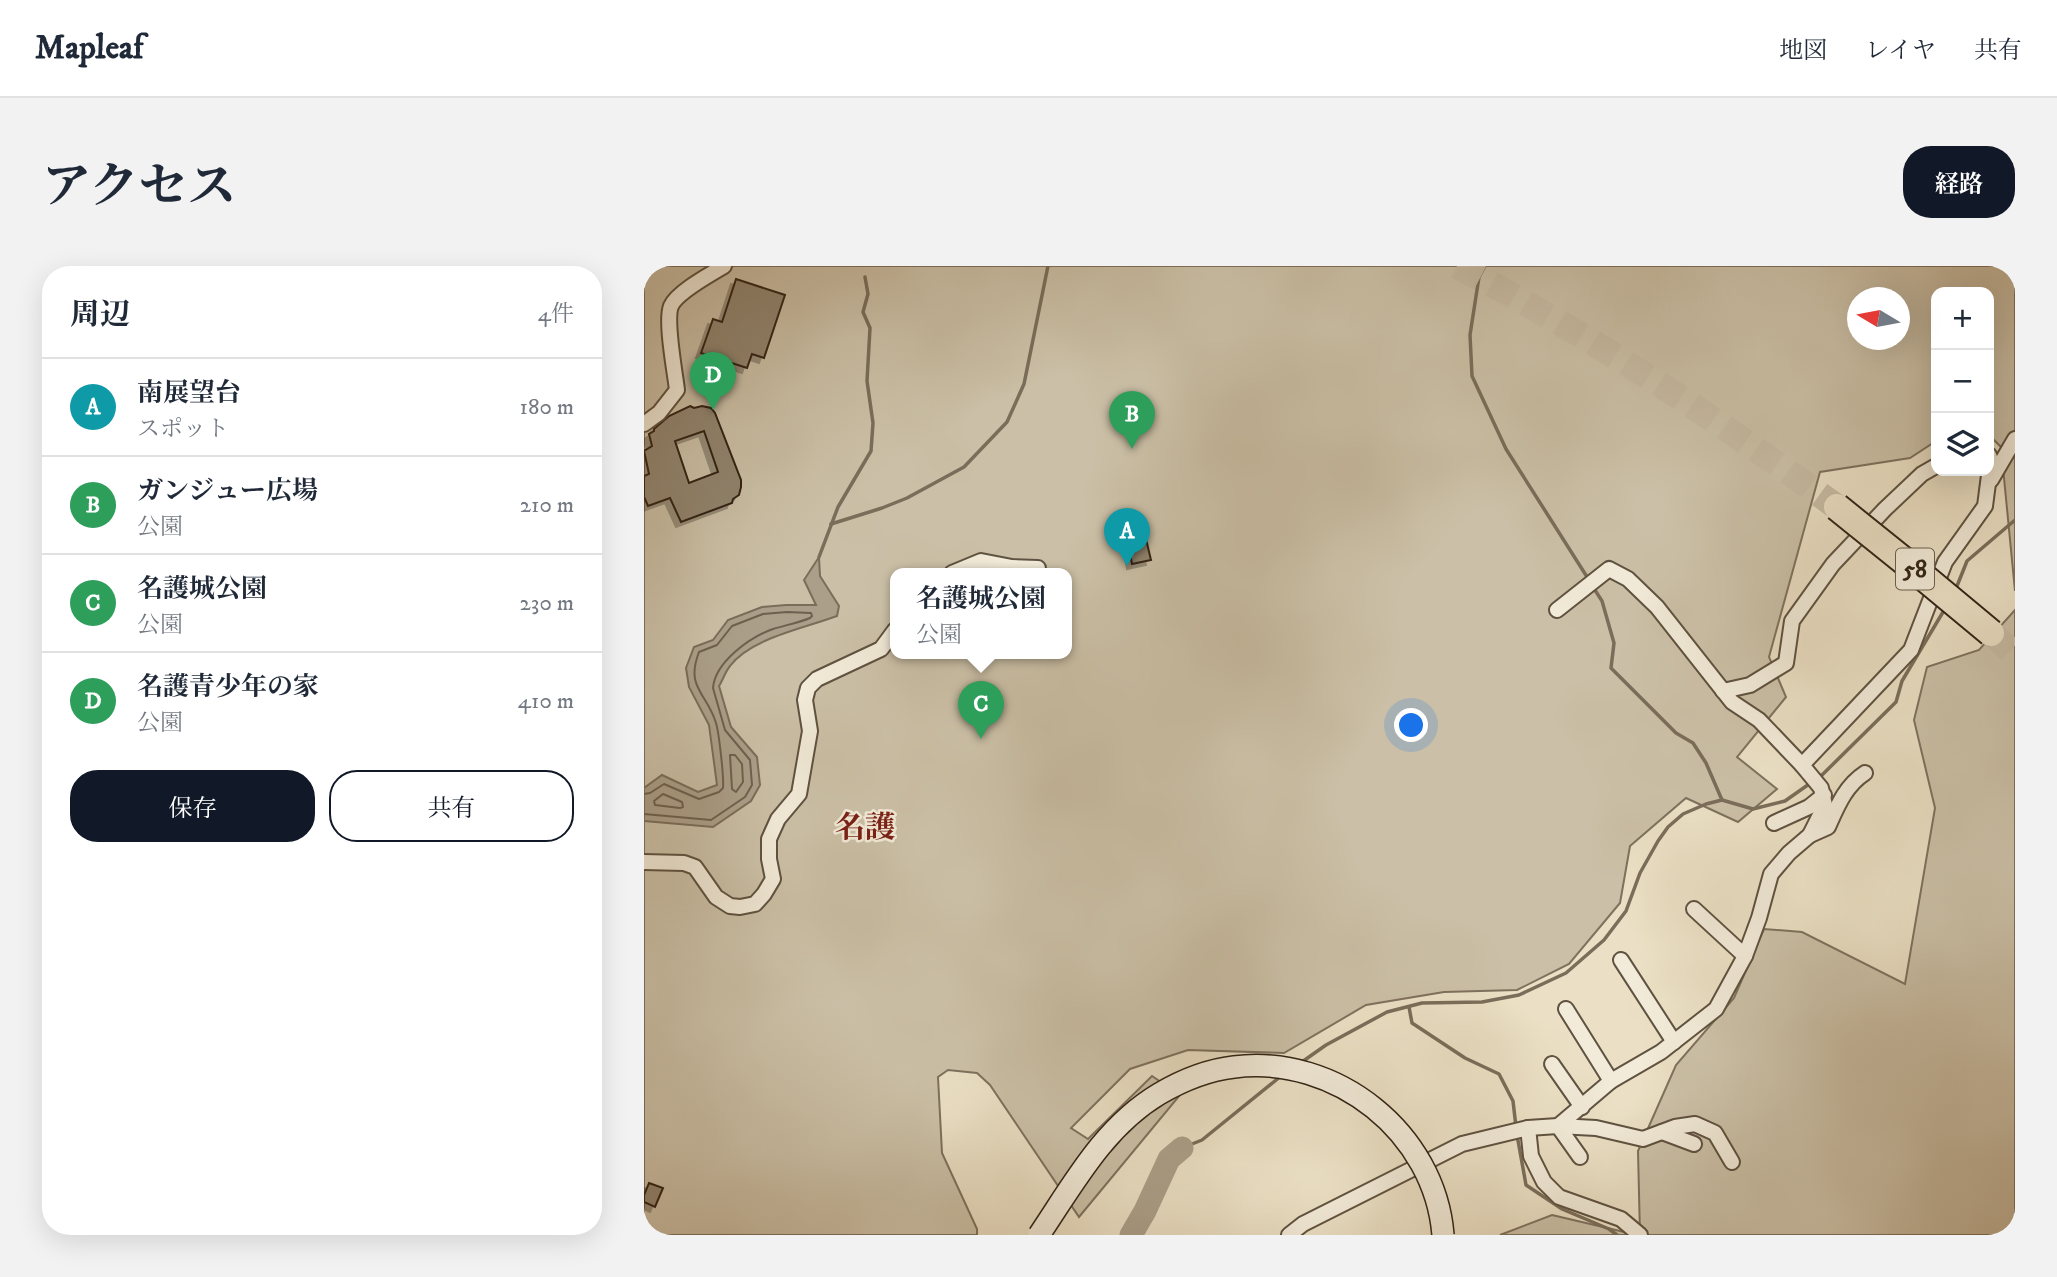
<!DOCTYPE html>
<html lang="ja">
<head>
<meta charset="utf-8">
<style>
	body { margin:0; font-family:"IM FELL DW Pica","Noto Serif JP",serif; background:#f2f2f3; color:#1f2937 }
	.controls { position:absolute; right:21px; top:21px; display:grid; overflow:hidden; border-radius:14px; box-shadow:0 7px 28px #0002 }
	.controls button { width:63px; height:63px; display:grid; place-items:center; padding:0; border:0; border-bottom:2px solid #e0e1e3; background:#fff; color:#1f2937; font:35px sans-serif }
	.compass { position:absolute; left:1203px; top:21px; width:63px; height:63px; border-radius:50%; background:#fff; box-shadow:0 7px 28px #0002; rotate:280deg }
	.you { position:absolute; left:768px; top:460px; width:24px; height:24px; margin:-18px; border:5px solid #fff; border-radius:50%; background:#1a73e8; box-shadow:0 0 0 10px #1a73e833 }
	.badge { display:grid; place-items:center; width:46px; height:46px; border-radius:50%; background:#111827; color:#fff; font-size:23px; font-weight:700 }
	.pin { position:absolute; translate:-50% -58px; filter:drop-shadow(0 2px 4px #0008) }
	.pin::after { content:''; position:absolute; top:37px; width:24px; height:21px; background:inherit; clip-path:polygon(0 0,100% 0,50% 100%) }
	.popup { position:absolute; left:246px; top:302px; width:182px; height:91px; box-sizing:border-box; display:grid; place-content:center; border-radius:14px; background:#fff; filter:drop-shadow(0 2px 5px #0005); font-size:23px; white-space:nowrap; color:#747a83 }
	.popup b { font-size:26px; color:#1f2937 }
	.popup::after { content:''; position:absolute; left:50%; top:100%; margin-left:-14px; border:14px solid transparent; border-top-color:#fff }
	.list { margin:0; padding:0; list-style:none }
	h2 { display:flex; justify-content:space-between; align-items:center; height:91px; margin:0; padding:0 28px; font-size:30px }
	h2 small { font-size:23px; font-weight:400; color:#747a83 }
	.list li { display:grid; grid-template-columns:46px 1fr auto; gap:21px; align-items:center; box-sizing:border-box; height:98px; padding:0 28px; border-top:2px solid #e0e1e3 }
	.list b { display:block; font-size:26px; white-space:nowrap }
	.list p { margin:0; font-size:23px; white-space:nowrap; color:#747a83 }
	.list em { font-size:23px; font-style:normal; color:#747a83 }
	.actions { display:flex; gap:14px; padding:21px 28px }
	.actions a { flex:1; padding:16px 0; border:2px solid #111827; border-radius:28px; text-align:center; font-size:24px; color:#111827 }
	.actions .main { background:#111827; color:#fff }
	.icon { flex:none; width:38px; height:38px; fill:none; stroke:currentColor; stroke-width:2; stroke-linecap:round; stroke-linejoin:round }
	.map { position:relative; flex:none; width:1371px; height:969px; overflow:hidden; border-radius:28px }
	header { display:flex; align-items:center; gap:42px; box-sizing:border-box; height:98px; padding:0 35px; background:#fff; border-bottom:2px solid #e0e1e3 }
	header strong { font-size:33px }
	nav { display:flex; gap:38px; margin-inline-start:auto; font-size:24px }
	.intro { display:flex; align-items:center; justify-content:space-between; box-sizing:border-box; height:168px; padding:0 42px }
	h1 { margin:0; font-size:49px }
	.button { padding:18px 32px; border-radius:28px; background:#111827; color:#fff; font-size:24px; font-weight:700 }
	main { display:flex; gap:42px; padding:0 42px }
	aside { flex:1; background:#fff; border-radius:28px; box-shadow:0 7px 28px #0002 }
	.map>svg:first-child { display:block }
</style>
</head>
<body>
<header>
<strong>Mapleaf</strong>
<nav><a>地図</a><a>レイヤ</a><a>共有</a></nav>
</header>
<div class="intro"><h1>アクセス</h1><a class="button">経路</a></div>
<main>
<aside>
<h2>周辺<small>4件</small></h2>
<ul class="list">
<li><span class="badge" style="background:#0f9aa8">A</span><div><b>南展望台</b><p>スポット</p></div><em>180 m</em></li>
<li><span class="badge" style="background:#2e9e5b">B</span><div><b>ガンジュー広場</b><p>公園</p></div><em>210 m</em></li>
<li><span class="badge" style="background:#2e9e5b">C</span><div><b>名護城公園</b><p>公園</p></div><em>230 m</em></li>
<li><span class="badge" style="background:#2e9e5b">D</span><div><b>名護青少年の家</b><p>公園</p></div><em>410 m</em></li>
</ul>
<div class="actions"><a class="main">保存</a><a>共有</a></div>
</aside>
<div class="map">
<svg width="1371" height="969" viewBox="0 0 1371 969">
	<defs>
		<filter id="shadow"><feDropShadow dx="-5" dy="5" stdDeviation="0" flood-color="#0004"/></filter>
	</defs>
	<rect width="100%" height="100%" fill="#ebe0c5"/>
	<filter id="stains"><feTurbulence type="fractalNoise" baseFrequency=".00286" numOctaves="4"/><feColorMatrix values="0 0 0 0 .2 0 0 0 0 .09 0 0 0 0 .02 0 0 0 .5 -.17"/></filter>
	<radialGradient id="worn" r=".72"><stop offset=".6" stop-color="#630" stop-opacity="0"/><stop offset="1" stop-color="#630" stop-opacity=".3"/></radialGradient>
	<g fill="#cbc0a7" stroke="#7e715e" stroke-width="2" fill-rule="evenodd">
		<path d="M0 0H1371V325L1357 181 1345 169V26H1292V175L1266 192 1176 206 1125 391 1142 431 1093 491 1133 523 1094 556 1042 532 986 580 976 637 925 698 873 724 800 726 722 739 640 787 544 784 486 803 427 862 444 873 508 810 536 829 435 951 346 819 333 807 304 804 294 811 298 887 333 963V969H0ZM1213 32H1255V74H1213ZM251 307H423V387H251Z"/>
		<path d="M1371 344V969H996L994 885 1032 799 1090 732 1120 663 1158 666 1261 718 1291 542 1270 454 1283 401 1335 384Z"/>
		<path d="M908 949 993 969H856Z"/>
	</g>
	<path fill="#ab9f89" stroke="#7a6d5a" stroke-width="2" d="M175 291 176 310 195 340 193 350C161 362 107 372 86 400 81 406 79 414 75 420L87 461 113 491 116 519 107 535 69 561 0 555V522L18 509 54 526 73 519 65 459 45 421 42 402 50 381 69 374 84 354 118 341 142 339H172L160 314Z"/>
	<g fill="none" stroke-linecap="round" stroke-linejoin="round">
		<g stroke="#6e604e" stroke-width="2">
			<path d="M86 489H91L98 498 99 516 92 526 88 523Z"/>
			<path d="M0 528 6 527 20 518 55 533 75 526 79 522C80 511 75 467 72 457 63 427 41 422 55 386L73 379 88 360 119 348 143 346 167 347 168 350 166 352C154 357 142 359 129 363 106 371 71 396 69 422L81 464 106 494 108 519 101 531 67 554 0 548"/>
			<path d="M19 528 38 536 39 541 36 542 11 539 10 535Z"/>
		</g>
		<g stroke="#7a6d5a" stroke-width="3.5">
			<path d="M841 0 835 11 826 69 828 110 862 183 945 314"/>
			<path d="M187 258 238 242 263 232 320 201 363 156 380 118 404 0"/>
			<path d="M175 291 194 241 227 185 229 157 223 115 226 62 219 46 224 28 221 11"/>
			<path d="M949 321 958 335 970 377 967 402 1032 467 1049 477 1062 497 1078 534"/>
			<path d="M1311 325 1323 295 1371 254"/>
			<path d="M1175 512 1252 436 1258 415 1302 341"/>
			<path d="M765 741 768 757 821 792 855 808 869 835 872 861"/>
			<path d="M655 798 682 779 743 746 778 737 838 736 875 729 922 707 960 674 982 645 996 607 1014 575 1024 561 1039 548 1062 538 1078 534 1109 543 1141 535 1168 516"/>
			<path d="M873 869 882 919 918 943 965 963 973 969"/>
			<path d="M538 882 558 874 637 810"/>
		</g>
		<path stroke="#ab9f89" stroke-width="23" d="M487 969 501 945 525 893 538 882"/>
	</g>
	<g fill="#918570" stroke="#302214" stroke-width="2" fill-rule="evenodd" filter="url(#shadow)">
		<path d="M92 13 141 29 120 92 108 88 103 102 57 87 69 53 78 56Z"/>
		<path d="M46 140 50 142 58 140 67 142 71 147 97 214V221L95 229 89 233 88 237 37 256 26 232 4 240 0 231V210L5 208 0 185 8 180 5 168 10 165V163L25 150ZM60 165 74 206 45 217 31 175Z"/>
		<path d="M502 273 507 294 488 298 484 277Z"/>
		<path d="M5 917 19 922 11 941 0 936V929Z"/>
	</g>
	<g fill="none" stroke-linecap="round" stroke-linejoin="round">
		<g stroke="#c6baa2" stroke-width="26" stroke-dasharray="26 13" stroke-linecap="butt">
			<path d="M813 0C947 69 1072 153 1193 241"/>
			<path d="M1347 367 1371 389"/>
		</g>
		<defs>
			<g id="minor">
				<path d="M0 158 15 147 33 124C31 106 21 55 27 40 33 26 67 8 80 0"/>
				<path d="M1347 214 1371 173"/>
				<path d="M308 307 337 295 368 301 394 302"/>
				<path d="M1079 425 1106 419 1142 397 1148 355 1189 298 1241 243 1278 208 1292 200"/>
				<path d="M1158 499 1267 384 1301 296 1341 240 1347 194 1345 189"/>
				<path d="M1130 557 1165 541 1180 529"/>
				<path d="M1166 569 1184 561C1193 541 1201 520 1221 507"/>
				<path d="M0 596 40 597 51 601 72 631 86 640 96 641 111 638 120 628 129 613 125 593V573L134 553 155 528 166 465 161 434 164 422 173 413 237 383 251 364"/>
				<path d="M1050 643 1101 690"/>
				<path d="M977 694 1030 776"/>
				<path d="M922 743 967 815"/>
				<path d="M908 798 938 841"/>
				<path d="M914 860 952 862 999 873 1031 861 1051 858 1071 867 1088 896"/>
				<path d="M914 860 936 891"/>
				<path d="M884 862 887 890 900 916 915 931 977 953 996 969"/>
				<path d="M1018 866 1050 878"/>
				<path d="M645 969 659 958 818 878 884 862 914 860 967 815 1017 786 1072 743 1101 690 1115 652 1127 608 1145 587 1166 569 1181 539 1177 522 1158 499 1115 454 1088 436 1013 341 984 313 965 303 913 344"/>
			</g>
		</defs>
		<use href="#minor" stroke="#5f5240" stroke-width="18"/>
		<use href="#minor" stroke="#f2ebd9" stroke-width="14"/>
		<defs>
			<path id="secondary-bridge" d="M395 969C430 917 460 861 515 828 537 815 564 804 590 801 692 788 791 867 799 969"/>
			<path id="motorway-bridge" d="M1193 241 1270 303 1347 367"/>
		</defs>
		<use href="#secondary-bridge" stroke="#302214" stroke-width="24" stroke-linecap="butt"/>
		<use href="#motorway-bridge" stroke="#302214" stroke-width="30" stroke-linecap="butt"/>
		<use href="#secondary-bridge" stroke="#f2ebd9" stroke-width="21"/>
		<use href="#motorway-bridge" stroke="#ebe0c5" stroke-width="26"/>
	</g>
	<g text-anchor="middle" stroke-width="5" stroke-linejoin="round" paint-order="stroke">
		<rect fill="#f2ebd9" stroke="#6a5e4f" stroke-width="2" x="1252" y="282.5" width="38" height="41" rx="5"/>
		<g font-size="24" font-weight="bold" fill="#302214">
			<text x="1271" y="311">58</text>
		</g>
		<g font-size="30" font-weight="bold" fill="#7a1f14" stroke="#f2ebd9">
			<text x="221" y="571">名護</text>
		</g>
	</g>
	<rect width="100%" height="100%" filter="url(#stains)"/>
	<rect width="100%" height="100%" fill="url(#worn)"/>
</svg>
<div class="controls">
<button>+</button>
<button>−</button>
<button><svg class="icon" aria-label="layers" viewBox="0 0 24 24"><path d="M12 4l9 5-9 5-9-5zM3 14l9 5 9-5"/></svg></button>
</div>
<svg class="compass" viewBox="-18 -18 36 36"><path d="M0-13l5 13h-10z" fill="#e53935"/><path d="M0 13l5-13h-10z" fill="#747a83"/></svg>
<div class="you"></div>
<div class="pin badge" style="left:483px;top:300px;background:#0f9aa8">A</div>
<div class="pin badge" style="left:488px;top:183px;background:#2e9e5b">B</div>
<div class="pin badge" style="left:337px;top:473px;background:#2e9e5b">C</div>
<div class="popup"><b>名護城公園</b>公園</div>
<div class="pin badge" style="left:69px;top:144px;background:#2e9e5b">D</div>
</div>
</main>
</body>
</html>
